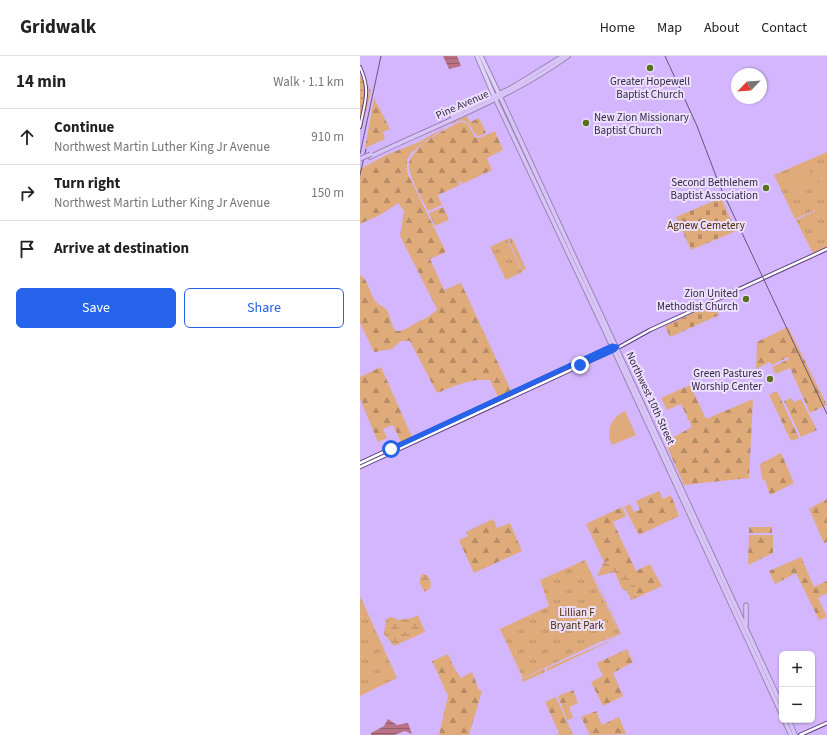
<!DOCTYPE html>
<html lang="en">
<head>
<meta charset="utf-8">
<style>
	body { margin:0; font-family:"Source Sans 3",sans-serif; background:#f6f6f6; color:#222 }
	.controls { position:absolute; right:12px; bottom:12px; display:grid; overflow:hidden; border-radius:6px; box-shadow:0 1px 3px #0004 }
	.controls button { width:36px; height:36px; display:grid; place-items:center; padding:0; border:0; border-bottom:1px solid #e0e0e0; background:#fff; color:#222; font:20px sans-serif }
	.compass { position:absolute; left:371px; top:12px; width:36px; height:36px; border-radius:50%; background:#fff; box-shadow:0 1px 3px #0004; rotate:245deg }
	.stop { position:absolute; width:12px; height:12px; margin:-9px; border:3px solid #2563eb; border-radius:50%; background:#fff }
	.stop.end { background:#2563eb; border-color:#fff; box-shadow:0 1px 4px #0008 }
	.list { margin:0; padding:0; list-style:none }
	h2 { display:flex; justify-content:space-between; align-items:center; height:52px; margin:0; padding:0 16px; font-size:17px }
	h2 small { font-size:13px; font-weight:400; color:#767676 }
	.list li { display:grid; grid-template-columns:26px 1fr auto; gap:12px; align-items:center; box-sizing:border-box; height:56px; padding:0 16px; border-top:1px solid #e0e0e0 }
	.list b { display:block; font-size:15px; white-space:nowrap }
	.list p { margin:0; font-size:13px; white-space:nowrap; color:#767676 }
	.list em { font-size:13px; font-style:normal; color:#767676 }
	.actions { display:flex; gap:8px; padding:12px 16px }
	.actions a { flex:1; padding:9px 0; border:1px solid #2563eb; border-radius:6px; text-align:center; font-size:14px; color:#2563eb }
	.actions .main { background:#2563eb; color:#fff }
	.icon { flex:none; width:22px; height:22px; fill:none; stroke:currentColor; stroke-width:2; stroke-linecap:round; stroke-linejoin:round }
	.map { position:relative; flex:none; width:467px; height:679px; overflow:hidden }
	header { display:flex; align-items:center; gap:24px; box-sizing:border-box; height:56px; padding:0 20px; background:#fff; border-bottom:1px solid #e0e0e0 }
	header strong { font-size:19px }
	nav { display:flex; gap:22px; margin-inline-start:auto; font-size:14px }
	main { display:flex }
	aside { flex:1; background:#fff }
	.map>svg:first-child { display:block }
</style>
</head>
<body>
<header>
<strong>Gridwalk</strong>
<nav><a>Home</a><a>Map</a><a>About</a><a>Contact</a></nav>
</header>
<main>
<aside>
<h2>14 min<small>Walk · 1.1 km</small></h2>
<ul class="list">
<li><svg class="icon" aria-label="ahead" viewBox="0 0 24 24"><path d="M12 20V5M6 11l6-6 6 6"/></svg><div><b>Continue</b><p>Northwest Martin Luther King Jr Avenue</p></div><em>910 m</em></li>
<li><svg class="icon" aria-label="right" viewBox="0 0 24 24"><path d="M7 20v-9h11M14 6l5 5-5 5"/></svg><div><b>Turn right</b><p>Northwest Martin Luther King Jr Avenue</p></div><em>150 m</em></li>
<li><svg class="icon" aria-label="arrive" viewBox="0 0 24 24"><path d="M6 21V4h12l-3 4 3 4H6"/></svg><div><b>Arrive at destination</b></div></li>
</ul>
<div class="actions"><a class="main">Save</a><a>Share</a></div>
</aside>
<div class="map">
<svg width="467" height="679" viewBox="0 0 467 679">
	<defs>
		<pattern id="grass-dots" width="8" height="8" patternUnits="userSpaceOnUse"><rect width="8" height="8" fill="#dfab7b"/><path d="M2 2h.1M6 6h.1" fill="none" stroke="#b68b66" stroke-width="1.8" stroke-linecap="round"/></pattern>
		<pattern id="forest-firs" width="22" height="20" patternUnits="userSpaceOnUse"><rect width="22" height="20" fill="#dfab7b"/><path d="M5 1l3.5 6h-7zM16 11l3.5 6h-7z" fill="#b68b66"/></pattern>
		<pattern id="wetland-marsh" width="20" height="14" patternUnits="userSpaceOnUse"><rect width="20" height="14" fill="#dfab7b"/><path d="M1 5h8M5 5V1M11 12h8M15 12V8" fill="none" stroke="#b68b66"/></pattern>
		<pattern id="cemetery-stones" width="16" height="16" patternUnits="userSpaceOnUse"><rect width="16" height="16" fill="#dfab7b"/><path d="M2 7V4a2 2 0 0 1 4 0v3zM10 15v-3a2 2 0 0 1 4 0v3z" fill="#b68b66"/></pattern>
		<pattern id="park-tufts" width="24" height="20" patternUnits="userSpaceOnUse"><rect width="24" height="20" fill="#dfab7b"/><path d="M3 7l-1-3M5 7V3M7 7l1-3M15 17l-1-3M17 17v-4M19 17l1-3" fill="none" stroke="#b68b66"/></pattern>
		<pattern id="water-rules" width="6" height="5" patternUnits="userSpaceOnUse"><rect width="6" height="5" fill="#b97284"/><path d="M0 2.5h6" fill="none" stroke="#975e6e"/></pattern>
	</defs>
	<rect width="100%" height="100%" fill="#d4b6fe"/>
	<g fill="url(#grass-dots)">
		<path d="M2 18 6 35 0 66V20Z"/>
		<path d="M8 29 11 35 0 80 9 35Z"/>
	</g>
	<g fill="url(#forest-firs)">
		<path d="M14 42 30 73 23 76 25 83 5 92Z"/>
		<path d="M107 60 110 66 119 62 126 77 119 80 116 79C106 64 108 61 88 69Z"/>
		<path d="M100 66 107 67 115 81 119 82 135 75 143 94 127 102 132 114 102 128 101 125H99L100 129 78 139 82 149 68 155C63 144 49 122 49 110 48 93 86 72 100 66Z"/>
		<path d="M85 71 51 97 47 104V116L86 196 70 203 84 234 101 227 151 335 138 341 130 324C111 322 95 330 77 337L50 285H41L32 293 14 296 0 267V219C9 224 9 237 15 245 18 249 24 250 27 254 35 270 29 284 54 268 62 263 71 261 77 253L40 180 44 155 38 147 20 159 0 168V113L26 99 59 86Z"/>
		<path d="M83 151 89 164 75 170 69 157Z"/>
		<path d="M428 271 467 349 450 357 430 312 416 318 412 311 429 303 428 301 412 309 410 306 396 313 397 286Z"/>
		<path d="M21 311 52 381 41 386 33 369 23 373 27 382 18 386 0 343V321Z"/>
		<path d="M330 329 346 363 393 343 389 422 324 429 305 386 332 371 321 348 307 354 301 342Z"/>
		<path d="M417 335 439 382 431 385 409 339Z"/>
		<path d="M431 342 434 346 441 343 457 374 441 381 424 345Z"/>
		<path d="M421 397 434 427 410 439 405 424 402 423 400 408Z"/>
		<path d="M299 435 303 443 311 439 319 460 279 479 264 451 270 448 274 456 280 454 276 445Z"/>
		<path d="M467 443V486L464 487 449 453Z"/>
		<path d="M262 451 266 460 253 466 276 515 290 508 302 530 276 542C275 525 266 513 251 505L244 506 226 468Z"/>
		<path d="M133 463 137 472 150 467 162 495 114 517 99 484 108 480 106 476Z"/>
		<rect x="389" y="471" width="23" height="6"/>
		<path d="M389 479H413V497L388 509Z"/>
		<path d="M441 501 454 531 467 525V537L458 542 467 561 459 564 436 517 415 528 409 515Z"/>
		<path d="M267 593 273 606 253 617 263 640 243 650 231 626 243 620 237 607Z"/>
		<path d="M88 598 94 612 101 622 112 616 119 634 122 635 109 679H79L88 640 72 605Z"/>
		<path d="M213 634 218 647 209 651 213 662 207 664 198 640Z"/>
		<path d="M196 641 213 679H196L199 677 185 646Z"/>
		<path d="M236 655 242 669 259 661 266 678 230 679 221 661Z"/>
	</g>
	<g fill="url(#wetland-marsh)">
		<path d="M251 505C270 515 275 520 276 542L271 544 267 535 262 533 255 516 237 520 244 506Z"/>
		<path d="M62 518 67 519 70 524 71 531 65 536 59 526Z"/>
		<path d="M58 559 65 576 34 590 24 578 26 563 31 561 39 564C46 562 51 564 58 559Z"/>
	</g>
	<g fill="url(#cemetery-stones)">
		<path d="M361 142 376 175 331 194 316 161Z"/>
		<path d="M353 248 359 259 310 281 305 270Z"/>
	</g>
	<g fill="url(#park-tufts)">
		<path d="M467 96V191L453 197 436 164 455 155V154L435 163 414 119Z"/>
		<path d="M152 182 166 213 162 215 148 183Z"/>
		<path d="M147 183 162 216 146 224 130 191Z"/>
		<path d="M225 504 259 577 163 622 140 573 189 550 180 524Z"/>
		<path d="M230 510 261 578 242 586 259 577Z"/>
		<path d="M0 540 37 622 0 640Z"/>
		<path d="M139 574 162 623 184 613 185 616 163 626Z"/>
		<path d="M261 580 187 615 186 613 189 611Z"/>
	</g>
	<g fill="#dfab7b">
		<path d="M467 110V140H464L460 136 457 111Z"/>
		<path d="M449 111 453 129 435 134C432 122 437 114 449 111Z"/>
		<path d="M265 355 276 379 252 389C245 375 251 362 265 355Z"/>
		<path d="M230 545 238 564 237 567 218 575C212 562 217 551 230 545Z"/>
	</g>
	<g fill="url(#water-rules)">
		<path d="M83 0H97L101 10 89 13Z"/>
		<path d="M28 663 37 669 48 667 52 678 45 675 34 679H11V677L24 670Z"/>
	</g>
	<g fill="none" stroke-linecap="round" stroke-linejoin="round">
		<defs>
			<path id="tertiary" d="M0 11C11 35 5 45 0 71"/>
			<g id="secondary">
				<path d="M0 407 252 290"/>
				<path d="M0 411 254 294 290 274 467 193"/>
				<path d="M440 679 467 667"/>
			</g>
			<g id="primary">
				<path d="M117 0 134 40"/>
				<path d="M121 0 139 38"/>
			</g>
			<g id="trunk">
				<path d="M139 38 422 650"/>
				<path d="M134 40 244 273 422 659"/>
				<path d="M92 60 151 32 203 0"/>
				<path d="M10 101C76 69 149 43 208 0"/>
				<path d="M386 549V569"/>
				<path d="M424 664 431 679"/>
				<path d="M429 664 435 679"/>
			</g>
		</defs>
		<use href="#tertiary" stroke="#5a3d7c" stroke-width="4"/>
		<use href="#secondary" stroke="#5a3d7c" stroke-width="4.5"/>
		<use href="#primary" stroke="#9984b6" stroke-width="5.5"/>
		<use href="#trunk" stroke="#9984b6" stroke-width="5.5"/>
		<use href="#tertiary" stroke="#fff" stroke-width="2"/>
		<use href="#secondary" stroke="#fff" stroke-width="2.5"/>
		<use href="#primary" stroke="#e2d3f8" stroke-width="3.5"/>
		<use href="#trunk" stroke="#d8c4f6" stroke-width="3.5"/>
		<g stroke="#66547e" stroke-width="1">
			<path d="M305 0 337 70 359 128 467 358"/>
			<path d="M0 98 21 0"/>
			<path d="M0 119 6 93"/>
		</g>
		<defs>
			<path id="trunk-bridge" d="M0 103 11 98"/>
		</defs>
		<use href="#trunk-bridge" stroke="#9984b6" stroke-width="5.5" stroke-linecap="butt"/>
		<use href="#trunk-bridge" stroke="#d8c4f6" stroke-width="3.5"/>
	</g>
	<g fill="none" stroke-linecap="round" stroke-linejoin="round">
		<path stroke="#2563eb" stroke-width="5" d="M31 393 252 290 257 291 254 294 220 309"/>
	</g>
	<g fill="#5a7020" stroke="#ece0fe" stroke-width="1.5">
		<circle cx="290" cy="12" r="4"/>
		<circle cx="226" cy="67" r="4"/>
		<circle cx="406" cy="132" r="4"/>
		<circle cx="386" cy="243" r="4"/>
		<circle cx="410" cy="323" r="4"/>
	</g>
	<g text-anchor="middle" stroke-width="4" stroke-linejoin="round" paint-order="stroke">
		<g font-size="11" fill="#342844" stroke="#ece0fe" text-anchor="end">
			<text x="290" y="29" text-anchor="middle">Greater Hopewell<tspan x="290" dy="13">Baptist Church</tspan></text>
			<text x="234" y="65" text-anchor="start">New Zion Missionary<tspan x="234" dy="13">Baptist Church</tspan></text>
			<text x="398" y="130">Second Bethlehem<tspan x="398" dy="13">Baptist Association</tspan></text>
			<text x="378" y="241">Zion United<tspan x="378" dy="13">Methodist Church</tspan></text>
			<text x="402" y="321">Green Pastures<tspan x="402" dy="13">Worship Center</tspan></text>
		</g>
		<g font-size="11" fill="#342844" stroke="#ece0fe">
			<text transform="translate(102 48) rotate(-24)" y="4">Pine Avenue</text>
			<text transform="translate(291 342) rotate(65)" y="4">Northwest 10th Street</text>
		</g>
		<g font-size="11" fill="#4c2900" stroke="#ece0fe">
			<text x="346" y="173">Agnew Cemetery</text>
			<text x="217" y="560">Lillian F<tspan x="217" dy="13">Bryant Park</tspan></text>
		</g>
	</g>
</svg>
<div class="controls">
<button>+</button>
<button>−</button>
</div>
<svg class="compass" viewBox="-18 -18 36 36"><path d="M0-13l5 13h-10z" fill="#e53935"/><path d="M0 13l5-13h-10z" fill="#767676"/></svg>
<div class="stop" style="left:31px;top:393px"></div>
<div class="stop end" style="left:220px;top:309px"></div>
</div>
</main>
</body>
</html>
